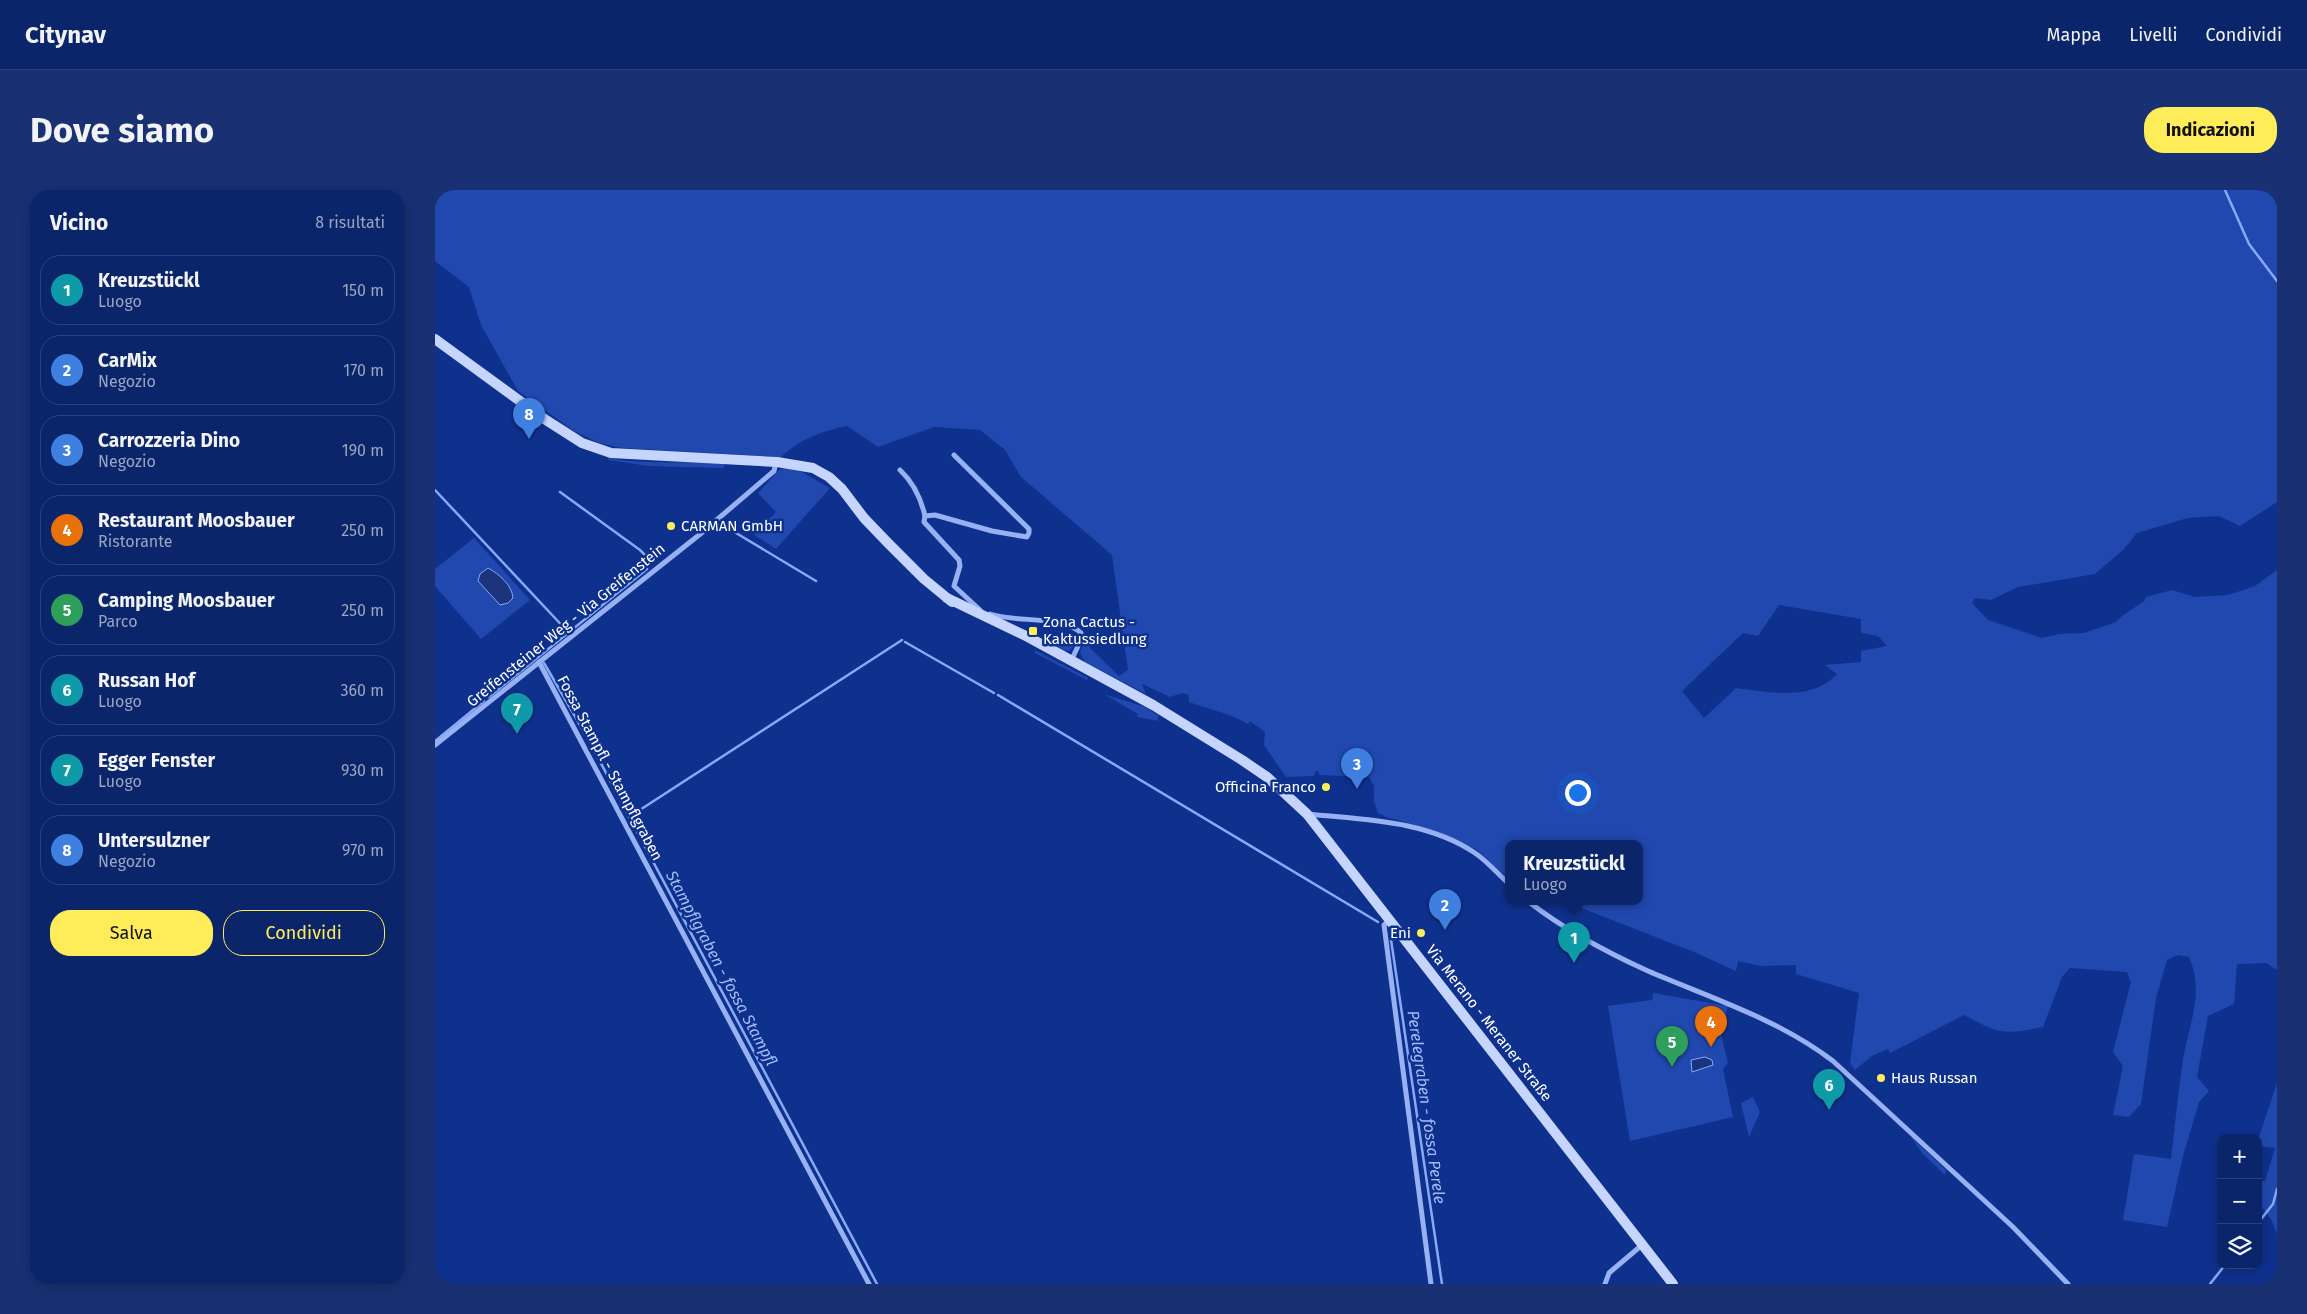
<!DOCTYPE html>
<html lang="it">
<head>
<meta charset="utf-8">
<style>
	body { margin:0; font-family:"Fira Sans",sans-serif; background:#193172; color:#f1f3f6 }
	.controls { position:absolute; right:15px; bottom:15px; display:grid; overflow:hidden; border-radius:10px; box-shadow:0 2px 12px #0003 }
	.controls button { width:45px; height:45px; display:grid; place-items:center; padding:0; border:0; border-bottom:1px solid #2b427e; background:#0b256a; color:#f1f3f6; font:25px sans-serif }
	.you { position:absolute; left:1142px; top:602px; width:18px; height:18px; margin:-12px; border:4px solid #fff; border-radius:50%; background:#1a73e8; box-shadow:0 0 0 8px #1a73e833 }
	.badge { display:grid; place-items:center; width:32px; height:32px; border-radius:50%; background:#ffec59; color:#fff; font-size:16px; font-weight:700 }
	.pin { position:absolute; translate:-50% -41px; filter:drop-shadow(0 1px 2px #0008) }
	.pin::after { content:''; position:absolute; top:26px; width:18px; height:15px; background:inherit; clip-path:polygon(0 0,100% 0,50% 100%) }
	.popup { position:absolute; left:1070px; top:650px; width:138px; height:65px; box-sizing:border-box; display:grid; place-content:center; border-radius:10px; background:#0b256a; filter:drop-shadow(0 1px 4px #0005); font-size:16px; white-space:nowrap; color:#9aa5c1 }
	.popup b { font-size:19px; color:#f1f3f6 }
	.popup::after { content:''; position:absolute; left:50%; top:100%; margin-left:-10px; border:10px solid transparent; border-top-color:#0b256a }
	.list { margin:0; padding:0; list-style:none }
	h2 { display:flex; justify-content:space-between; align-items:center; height:65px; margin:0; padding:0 20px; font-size:21px }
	h2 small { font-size:16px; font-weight:400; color:#9aa5c1 }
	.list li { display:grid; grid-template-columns:32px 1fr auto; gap:15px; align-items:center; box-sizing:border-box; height:70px; margin:0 10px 10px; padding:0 10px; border:1px solid #2b427e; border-radius:20px }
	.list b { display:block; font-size:19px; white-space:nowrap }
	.list p { margin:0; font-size:16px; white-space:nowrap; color:#9aa5c1 }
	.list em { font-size:16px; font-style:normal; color:#9aa5c1 }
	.actions { display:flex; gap:10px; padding:15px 20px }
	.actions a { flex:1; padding:11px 0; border:1px solid #ffec59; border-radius:20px; text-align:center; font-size:18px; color:#ffec59 }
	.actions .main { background:#ffec59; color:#111 }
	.icon { flex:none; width:28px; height:28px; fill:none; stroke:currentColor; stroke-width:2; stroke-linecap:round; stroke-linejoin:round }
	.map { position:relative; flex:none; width:1842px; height:1094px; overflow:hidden; border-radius:20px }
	header { display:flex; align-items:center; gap:30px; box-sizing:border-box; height:70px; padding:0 25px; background:#0b256a; border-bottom:1px solid #2b427e }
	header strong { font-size:24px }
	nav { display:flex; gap:28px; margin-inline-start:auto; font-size:18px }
	.intro { display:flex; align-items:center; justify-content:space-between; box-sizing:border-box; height:120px; padding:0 30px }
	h1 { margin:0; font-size:35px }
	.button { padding:12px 22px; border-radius:20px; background:#ffec59; color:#111; font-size:18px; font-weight:700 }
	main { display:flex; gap:30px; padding:0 30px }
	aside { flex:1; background:#0b256a; border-radius:20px; box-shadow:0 2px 12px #0003 }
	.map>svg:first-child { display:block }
</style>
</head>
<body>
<header>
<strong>Citynav</strong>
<nav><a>Mappa</a><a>Livelli</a><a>Condividi</a></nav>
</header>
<div class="intro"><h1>Dove siamo</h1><a class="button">Indicazioni</a></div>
<main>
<aside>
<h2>Vicino<small>8 risultati</small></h2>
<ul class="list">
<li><span class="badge" style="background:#0f9aa8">1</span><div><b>Kreuzstückl</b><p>Luogo</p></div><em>150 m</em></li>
<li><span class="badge" style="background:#3f7fe0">2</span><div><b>CarMix</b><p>Negozio</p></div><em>170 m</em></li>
<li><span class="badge" style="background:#3f7fe0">3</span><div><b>Carrozzeria Dino</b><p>Negozio</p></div><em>190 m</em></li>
<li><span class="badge" style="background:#e8710a">4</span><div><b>Restaurant Moosbauer</b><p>Ristorante</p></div><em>250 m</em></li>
<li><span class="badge" style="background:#2e9e5b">5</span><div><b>Camping Moosbauer</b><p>Parco</p></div><em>250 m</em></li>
<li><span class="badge" style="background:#0f9aa8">6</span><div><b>Russan Hof</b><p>Luogo</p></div><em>360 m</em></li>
<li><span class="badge" style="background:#0f9aa8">7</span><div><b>Egger Fenster</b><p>Luogo</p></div><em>930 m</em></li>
<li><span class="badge" style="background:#3f7fe0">8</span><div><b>Untersulzner</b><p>Negozio</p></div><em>970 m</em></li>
</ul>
<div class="actions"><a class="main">Salva</a><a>Condividi</a></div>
</aside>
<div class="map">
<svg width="1842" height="1094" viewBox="0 0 1842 1094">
	<rect width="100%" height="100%" fill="#0f318e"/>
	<g fill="#2048ae" fill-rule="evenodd">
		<path d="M0 0H1842V312L1805 336 1784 326 1753 328 1702 343 1689 359 1660 384 1583 397 1556 410 1540 408 1537 413 1553 430 1607 448 1624 444 1649 443 1681 432 1687 426 1709 411 1711 407 1737 400 1760 407 1793 405 1820 396 1842 380V780L1831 773 1802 774 1799 814 1773 826 1762 887 1774 901 1764 912 1748 966 1732 1037 1688 1030 1699 964 1736 969C1740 936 1743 902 1748 869 1754 834 1770 802 1754 767L1743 765 1732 770 1721 808 1706 914 1694 927 1678 925 1688 876 1678 862 1696 792 1692 782 1635 778 1627 787 1608 837C1567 845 1565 844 1529 825L1455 863 1453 859 1437 866 1420 880 1415 873 1424 803 1361 784V775L1325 776 1303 771 1301 781 1259 762 1131 712H1204V654H1074V689L1041 659 998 640 951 627 943 623 939 612V596L934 587 884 585V582L881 581 879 586 851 587 829 555 830 542 815 531 813 534C797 524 773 519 754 512V505L747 503 735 507 707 494 711 504 650 472 645 463 650 447 653 446 655 458 684 486 693 480 677 365 586 287 570 260 545 240 499 237 443 257 412 236C387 241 365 249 346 267L187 258 164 253 139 241 83 201 46 135 34 97 0 71ZM1344 415 1426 429V443L1443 446 1452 456 1426 461V472L1390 475 1402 484C1376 512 1334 502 1301 498L1269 528 1247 501 1308 443 1323 446Z"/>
		<path d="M173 268C212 275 250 271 289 273V278L214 276 173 270Z"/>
		<path d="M351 278 367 282 395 298 341 359 319 345 341 322 323 303 344 280Z"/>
		<path d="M39 348 95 410 46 449 0 396V379Z"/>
		<path d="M626 440 640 448 639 456 634 461 627 460 612 448V447L629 450 630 442Z"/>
		<path d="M602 461 653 488 652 490 598 462Z"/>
		<path d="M669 504 710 517 724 526 722 529 725 531 702 527 703 524Z"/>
		<path d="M1218 803 1293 816 1286 844 1293 873 1288 879 1298 927 1195 951 1173 816 1217 810Z"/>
		<path d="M1842 893V1044L1837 1031 1823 1012V992L1830 991 1840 958 1823 956V950Z"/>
		<path d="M1318 907 1325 922 1314 947 1306 913Z"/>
		<path d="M1476 947 1511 980 1510 985 1487 963Z"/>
	</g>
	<g fill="#1b347b" stroke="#88a9f7">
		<path d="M53 378C64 384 77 395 78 408L73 413 65 415 43 391 45 384Z"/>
		<path d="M1270 867 1277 870 1278 875 1257 882 1256 870Z"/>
	</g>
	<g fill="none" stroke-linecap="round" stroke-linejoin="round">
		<g stroke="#88a9f7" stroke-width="2.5">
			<path d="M1790 0 1814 54 1842 91"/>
			<path d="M0 300 134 443"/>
			<path d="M125 302 205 360 216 371"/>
			<path d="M291 337 381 391"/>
			<path d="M470 452 559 503"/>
			<path d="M109 473 152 547 442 1094"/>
			<path d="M563 505 943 732"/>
			<path d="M54 507 212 379"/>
			<path d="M0 551 49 511"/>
			<path d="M194 627 467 450"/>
			<path d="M955 743 1007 1094"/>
			<path d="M1823 1033 1838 1014 1842 999"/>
			<path d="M1775 1094 1790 1075"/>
		</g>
		<g stroke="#97b1f3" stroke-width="5">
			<path d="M519 265 594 339V343L592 347 557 341 500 325 490 326 489 332 524 370 525 376 519 396 545 420"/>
			<path d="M465 280C478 292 486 309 490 326"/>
			<path d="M555 424C581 433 627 425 646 443L645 452 636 471"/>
			<path d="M104 472 434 1094"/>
			<path d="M0 555 264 345 339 281 341 272"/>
			<path d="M873 624C929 630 991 630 1040 663 1052 671 1063 684 1074 694"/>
			<path d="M1094 712C1130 740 1171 762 1213 781 1276 808 1343 829 1398 871L1578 1037 1633 1094"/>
			<path d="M955 730 949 735 996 1094"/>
			<path d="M1170 1094 1174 1083 1207 1055"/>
		</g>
		<g stroke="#c6d5fd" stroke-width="10">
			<path d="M0 149 111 230 147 253 176 263 342 272 378 278 394 287 407 299 429 328 452 352 489 389 517 412"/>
			<path d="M512 408 593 447 718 515 807 570 832 587 872 624 1238 1094"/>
		</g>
	</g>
	<g fill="#ffec59" stroke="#0f318e" stroke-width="2">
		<circle cx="236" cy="336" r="5"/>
		<rect x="593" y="436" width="10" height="10" rx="2.5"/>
		<circle cx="891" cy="597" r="5"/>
		<circle cx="986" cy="743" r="5"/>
		<circle cx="1446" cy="888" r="5"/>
	</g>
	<g text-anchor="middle" stroke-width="5" stroke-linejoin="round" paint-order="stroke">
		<g font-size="15" fill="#fff" stroke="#0f318e" text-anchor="start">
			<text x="246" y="341">CARMAN GmbH</text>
			<text x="608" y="437">Zona Cactus -<tspan x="608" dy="17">Kaktussiedlung</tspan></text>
			<text x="881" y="602" text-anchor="end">Officina Franco</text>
			<text x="976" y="748" text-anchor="end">Eni</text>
			<text x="1456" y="893">Haus Russan</text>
		</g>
		<g font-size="15" fill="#fff" stroke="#0f318e">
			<text transform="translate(131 435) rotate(-39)" y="5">Greifensteiner Weg - Via Greifenstein</text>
			<text transform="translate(175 578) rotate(62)" y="5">Fossa Stampfl - Stampflgraben</text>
			<text transform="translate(1054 833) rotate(52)" y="5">Via Merano - Meraner Straße</text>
		</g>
		<g font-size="16" font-style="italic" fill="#a3bcfa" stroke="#0f318e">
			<text transform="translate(287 778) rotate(62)" y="6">Stampflgraben - fossa Stampfl</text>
			<text transform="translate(992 917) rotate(82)" y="6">Perelegraben - fossa Perele</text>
		</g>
	</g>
</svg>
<div class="controls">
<button>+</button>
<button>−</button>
<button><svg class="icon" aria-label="layers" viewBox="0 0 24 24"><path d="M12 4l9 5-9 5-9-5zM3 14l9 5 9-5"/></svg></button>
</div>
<div class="you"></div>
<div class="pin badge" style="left:1139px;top:773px;background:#0f9aa8">1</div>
<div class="popup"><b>Kreuzstückl</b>Luogo</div>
<div class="pin badge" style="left:1010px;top:740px;background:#3f7fe0">2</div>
<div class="pin badge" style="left:922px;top:599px;background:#3f7fe0">3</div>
<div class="pin badge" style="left:1276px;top:857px;background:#e8710a">4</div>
<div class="pin badge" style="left:1237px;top:877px;background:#2e9e5b">5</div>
<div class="pin badge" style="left:1394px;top:920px;background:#0f9aa8">6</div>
<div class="pin badge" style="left:82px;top:544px;background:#0f9aa8">7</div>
<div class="pin badge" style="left:94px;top:249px;background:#3f7fe0">8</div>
</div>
</main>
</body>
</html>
